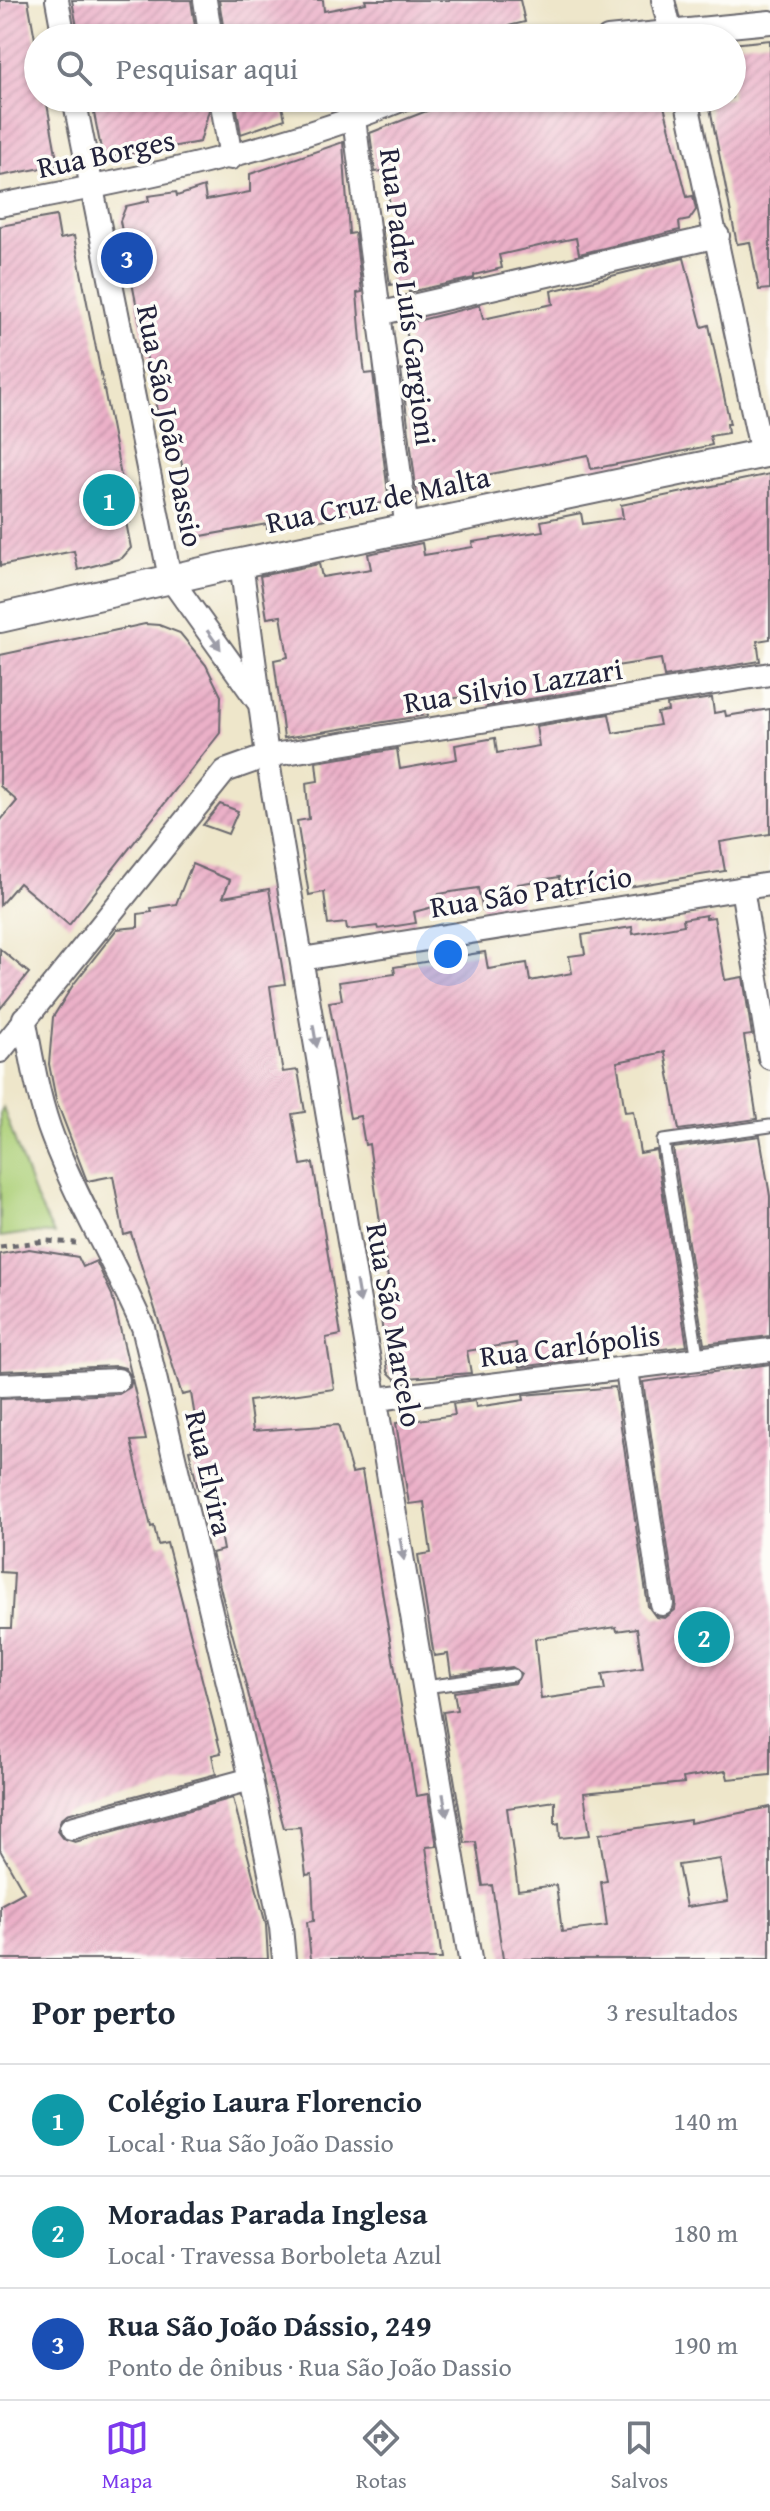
<!DOCTYPE html>
<html lang="pt">
<head>
<meta charset="utf-8">
<style>
	body { margin:0; font-family:"Gentium Book Plus",serif; background:#f6f6f7; color:#1f2937 }
	.you { position:absolute; left:448px; top:954px; width:28px; height:28px; margin:-20px; border:6px solid #fff; border-radius:50%; background:#1a73e8; box-shadow:0 0 0 12px #1a73e833 }
	.badge { display:grid; place-items:center; width:52px; height:52px; border-radius:50%; background:#7c3aed; color:#fff; font-size:26px; font-weight:700 }
	.pin { position:absolute; translate:-50% -50%; border:4px solid #fff; box-shadow:0 2px 8px #0006 }
	.list { margin:0; padding:0; list-style:none }
	h2 { display:flex; justify-content:space-between; align-items:center; height:104px; margin:0; padding:0 32px; font-size:34px }
	h2 small { font-size:26px; font-weight:400; color:#747a83 }
	.list li { display:grid; grid-template-columns:52px 1fr auto; gap:24px; align-items:center; box-sizing:border-box; height:112px; padding:0 32px; border-top:2px solid #e0e1e3 }
	.list b { display:block; font-size:30px; white-space:nowrap }
	.list p { margin:0; font-size:26px; white-space:nowrap; color:#747a83 }
	.list em { font-size:26px; font-style:normal; color:#747a83 }
	.icon { flex:none; width:44px; height:44px; fill:none; stroke:currentColor; stroke-width:2; stroke-linecap:round; stroke-linejoin:round }
	.map { position:relative; flex:none; width:770px; height:1959px; overflow:hidden }
	.search { position:absolute; background:#fff; box-shadow:0 2px 6px #0004; left:24px; right:24px; top:24px; height:88px; display:flex; align-items:center; gap:20px; box-sizing:border-box; padding:0 28px; border-radius:44px; color:#747a83; font-size:30px }
	.sheet { height:440px; background:#fff }
	nav { display:flex; justify-content:space-around; align-items:center; box-sizing:border-box; height:112px; border-top:2px solid #e0e1e3; background:#fff; font-size:22px; color:#747a83 }
	nav a { display:grid; justify-items:center; gap:4px }
	nav .on { color:#7c3aed }
	.map>svg:first-child { display:block }
</style>
</head>
<body>
<div class="map">
<svg width="770" height="1959" viewBox="0 0 770 1959">
	<defs>
		<pattern id="building-hatch" width="6" height="6" patternUnits="userSpaceOnUse" patternTransform="scale(2)"><rect width="6" height="6" fill="#ebb0c8"/><path d="M-1 1l2-2M0 6l6-6M5 7l2-2" fill="none" stroke="#c997ad"/></pattern>
	</defs>
	<rect width="100%" height="100%" fill="#fdfcf7"/>
	<filter id="ink" filterUnits="userSpaceOnUse"><feTurbulence type="fractalNoise" baseFrequency=".0125" numOctaves="2"/><feDisplacementMap in="SourceGraphic" scale="16" xChannelSelector="R" yChannelSelector="G"/><feConvolveMatrix kernelMatrix="1 2 1 2 8 2 1 2 1" color-interpolation-filters="sRGB"/></filter>
	<filter id="wash" filterUnits="userSpaceOnUse"><feTurbulence type="fractalNoise" baseFrequency=".006" numOctaves="4" result="noise"/><feDisplacementMap in="SourceGraphic" scale="32" xChannelSelector="R" yChannelSelector="G"/><feGaussianBlur stdDeviation="1.8" result="paint"/><feColorMatrix in="noise" values="0 0 0 0 0 0 0 0 0 0 0 0 0 0 0 0 0 1.4 0 .05"/><feComposite in="paint" operator="in"/></filter>
	<g filter="url(#wash)">
		<rect width="100%" height="100%" fill="#eee6ca"/>
		<path fill="#add079" stroke="#68795a" stroke-width="2" d="M3 1108 34 1194 54 1234 28 1233 0 1237V1114Z"/>
		<g id="blocks">
			<g fill="url(#building-hatch)" fill-rule="evenodd">
				<path d="M0 0H28L38 56V98H46L58 165 0 176Z"/>
				<path d="M72 0H191L196 33 166 38H79Z"/>
				<path d="M219 0H323L324 11 366 3 365 0H520L525 22 458 38H225Z"/>
				<path d="M770 40V289L759 290 750 242 737 244 708 98H732V44Z"/>
				<path d="M91 98H200L201 105 208 104 209 110 200 142 111 157 101 149Z"/>
				<path d="M235 98H280L285 119 241 134Z"/>
				<path d="M460 98H495L496 103 523 98H662L687 197 693 196 696 210 689 220 679 222 680 230 579 254 576 238 561 241 499 255 502 268 474 275V278L409 292 407 281 390 285 382 227 395 224 382 171 375 172 370 133Z"/>
				<path d="M343 142 349 234 355 233 362 292 357 293 361 341 365 374 373 373 389 501 377 504 378 509 321 520 267 529V524L196 537 181 460 167 462 120 221 126 206 149 201 148 196 176 192 177 196 204 187 206 200 250 192V174Z"/>
				<path d="M56 216 60 239 74 236 130 522H126L131 548 122 558 78 570 74 551 0 566V226Z"/>
				<path d="M684 258 702 327 709 325 730 424H727L728 433 710 436 712 445 670 454 591 469 588 455 470 478 472 490 461 493 432 498 431 491 417 495 401 370 409 369 407 357 411 356 405 324 480 305 483 319 553 304 551 291Z"/>
				<path d="M770 474V639L757 641 760 661 664 677 661 659 603 668 605 687 487 706 485 694 426 702 428 715 284 738 274 660 288 657 281 616 267 618 260 576 319 564 322 577 371 569 368 554 422 543 424 555 473 547 472 542 543 531 541 521 581 513 583 524 623 518 621 505Z"/>
				<path d="M145 624 159 625 180 633 206 665 221 696 220 733 69 925 19 883 0 905V821L17 801 0 786V655Z"/>
				<path d="M712 698 714 713 725 711 726 716 770 709V834L720 842 725 871 562 898 559 877 518 884 521 904 483 911 478 888 438 894 440 905 414 912 416 923 378 929 377 926 347 930 346 923 328 925 324 892 309 895 297 821 309 819 306 783 318 781 316 762 397 749 400 769 457 759 455 745 495 738 497 753 539 746 536 726 609 714 613 733 660 725 657 713 668 711 667 705Z"/>
				<path d="M220 804 238 811 228 834 203 825Z"/>
				<path d="M192 864 230 880 223 897 269 889 285 984 270 986 279 1051 283 1072 298 1070 305 1112 292 1114 301 1165 313 1163 341 1335 326 1338 334 1389 249 1401 253 1431 338 1425 352 1473 362 1471 416 1796 428 1794 437 1846 426 1847 442 1959H311L307 1922 314 1921 312 1874 306 1875 300 1827 284 1828 222 1595 212 1553 223 1550 211 1487 198 1489 189 1450 200 1448 191 1393 182 1395 131 1233 124 1235 113 1176 87 1181 56 1100 49 1064 53 1017 73 985 117 929 138 927V914L152 912 151 908 176 904Z"/>
				<path d="M706 915V918L714 917 725 980 743 977 752 1035 744 1036 757 1119 679 1130 665 1052 617 1062 625 1112 633 1111 640 1153 656 1150 687 1346 655 1350 652 1332 584 1341 586 1359 519 1367 516 1343 467 1351 471 1373 395 1379 388 1372 377 1288 389 1286 369 1144 365 1145 360 1116 350 1118 329 1002 342 1000 339 982 395 974 394 967 485 952 488 969 527 963 530 981 572 973 569 956 585 954 582 935 632 927 633 934 684 925 683 919Z"/>
				<path d="M0 949 29 973 0 1009Z"/>
				<path d="M760 1136 770 1196V1336L704 1344 673 1148Z"/>
				<path d="M29 1249 78 1257 83 1267 96 1261 112 1295 132 1378 125 1368 117 1366 0 1371V1254Z"/>
				<path d="M770 1364V1775L728 1779 726 1771 683 1778 684 1783 584 1793 590 1835 560 1838 559 1823 555 1824V1801L507 1808 518 1890 556 1885 562 1932 607 1926 601 1882 607 1881 599 1834 690 1820V1823L770 1807V1959H503L492 1885 483 1886 476 1842 465 1843 443 1712 457 1710 454 1692 515 1683 521 1673 512 1667 451 1675 448 1654 434 1656 418 1555 431 1553 424 1502 409 1504 396 1423 455 1415 453 1404 475 1401 476 1407 524 1400 523 1395 615 1387 648 1606 656 1617 665 1618 675 1610 676 1602 643 1382ZM616 1627 617 1631 637 1628 643 1668 602 1674 605 1690 541 1699 535 1639ZM720 1859 728 1901 686 1907 678 1865Z"/>
				<path d="M132 1379 146 1440 131 1441 151 1527 154 1526 158 1545 167 1543 221 1753 212 1755 216 1774 67 1814 61 1819 57 1831 62 1838 75 1842 233 1798 266 1925 268 1959H0V1905L24 1892 0 1850V1628H11L14 1573 0 1572V1399L119 1394 130 1387Z"/>
			</g>
		</g>
	</g>
	<g filter="url(#ink)">
		<use href="#blocks" fill-opacity="0" stroke="#69676d" stroke-width="2"/>
		<g fill="none" stroke-linecap="round" stroke-linejoin="round">
			<defs>
				<g id="service">
					<path d="M698 1360 663 1141 770 1126"/>
					<path d="M425 1687 513 1675"/>
				</g>
				<g id="minor">
					<path d="M57 0 64 38"/>
					<path d="M205 0 211 38"/>
					<path d="M663 0 672 38"/>
					<path d="M608 38 770 22"/>
					<path d="M74 98 170 578 257 700"/>
					<path d="M221 98 231 158"/>
					<path d="M686 98 762 454"/>
					<path d="M354 119 407 530"/>
					<path d="M0 205C139 179 275 152 406 98"/>
					<path d="M382 313 718 236"/>
					<path d="M241 563 267 756 470 1959"/>
					<path d="M742 888 770 1058"/>
					<path d="M302 959 770 884"/>
					<path d="M24 1018C32 1058 38 1100 53 1138 78 1203 115 1263 143 1327L251 1779 281 1927 284 1959"/>
					<path d="M0 1051 225 771 267 756 770 674"/>
					<path d="M627 1370 662 1604"/>
					<path d="M0 1385 118 1380"/>
					<path d="M377 1399 770 1350"/>
					<path d="M71 1828 251 1779"/>
				</g>
				<path id="tertiary" d="M0 618 241 563 770 452"/>
			</defs>
			<use href="#service" stroke="#69676d" stroke-width="15"/>
			<use href="#minor" stroke="#69676d" stroke-width="26"/>
			<use href="#tertiary" stroke="#69676d" stroke-width="32"/>
			<path stroke="#69676d" stroke-width="5" stroke-dasharray="6 6" stroke-linecap="butt" d="M0 1247 46 1241 76 1243"/>
			<use href="#service" stroke="#fff" stroke-width="11"/>
			<use href="#minor" stroke="#fff" stroke-width="22"/>
			<use href="#tertiary" stroke="#fff" stroke-width="28"/>
		</g>
		<defs><path id="oneway-solid" d="M-6-.8H1V-3.2L6.5 0L1 3.2V.8H-6Z" transform="scale(2)"/></defs>
		<g fill="#9c9ca7">
			<use href="#oneway-solid" transform="translate(214 640) rotate(54)"/>
			<use href="#oneway-solid" transform="translate(315 1036) rotate(80)"/>
			<use href="#oneway-solid" transform="translate(358 1292) rotate(80)"/>
			<use href="#oneway-solid" transform="translate(402 1549) rotate(80)"/>
			<use href="#oneway-solid" transform="translate(445 1805) rotate(80)"/>
		</g>
	</g>
	<g text-anchor="middle" stroke-width="7" stroke-linejoin="round" paint-order="stroke">
		<g font-size="30" fill="#22223b" stroke="#fdfcf7">
			<text transform="translate(106 154) rotate(-12)" y="10">Rua Borges</text>
			<text transform="translate(408 297) rotate(83)" y="10">Rua Padre Luís Gargioni</text>
			<text transform="translate(170 426) rotate(79)" y="10">Rua São João Dassio</text>
			<text transform="translate(378 500) rotate(-12)" y="10">Rua Cruz de Malta</text>
			<text transform="translate(513 686) rotate(-9)" y="10">Rua Silvio Lazzari</text>
			<text transform="translate(531 892) rotate(-9)" y="10">Rua São Patrício</text>
			<text transform="translate(394 1325) rotate(80)" y="10">Rua São Marcelo</text>
			<text transform="translate(570 1346) rotate(-7)" y="10">Rua Carlópolis</text>
			<text transform="translate(209 1473) rotate(77)" y="10">Rua Elvira</text>
		</g>
	</g>
</svg>
<div class="you"></div>
<div class="pin badge" style="left:109px;top:500px;background:#0f9aa8">1</div>
<div class="pin badge" style="left:704px;top:1637px;background:#0f9aa8">2</div>
<div class="pin badge" style="left:127px;top:258px;background:#1a4fb4">3</div>
<div class="search"><svg class="icon" aria-label="search" viewBox="0 0 24 24"><circle cx="10" cy="10" r="6"/><path d="M15 15l6 6"/></svg>Pesquisar aqui</div>
</div>
<section class="sheet">
<h2>Por perto<small>3 resultados</small></h2>
<ul class="list">
<li><span class="badge" style="background:#0f9aa8">1</span><div><b>Colégio Laura Florencio</b><p>Local · Rua São João Dassio</p></div><em>140 m</em></li>
<li><span class="badge" style="background:#0f9aa8">2</span><div><b>Moradas Parada Inglesa</b><p>Local · Travessa Borboleta Azul</p></div><em>180 m</em></li>
<li><span class="badge" style="background:#1a4fb4">3</span><div><b>Rua São João Dássio, 249</b><p>Ponto de ônibus · Rua São João Dassio</p></div><em>190 m</em></li>
</ul>
</section>
<nav>
<a class="on"><svg class="icon" aria-label="map" viewBox="0 0 24 24"><path d="M3 6l6-2 6 2 6-2v14l-6 2-6-2-6 2zM9 4v14M15 6v14"/></svg>Mapa</a>
<a><svg class="icon" aria-label="directions" viewBox="0 0 24 24"><path d="M12 3l9 9-9 9-9-9zM9 14v-3h6M13 9l2 2-2 2"/></svg>Rotas</a>
<a><svg class="icon" aria-label="saved" viewBox="0 0 24 24"><path d="M7 4h10v16l-5-4-5 4z"/></svg>Salvos</a>
</nav>
</body>
</html>
